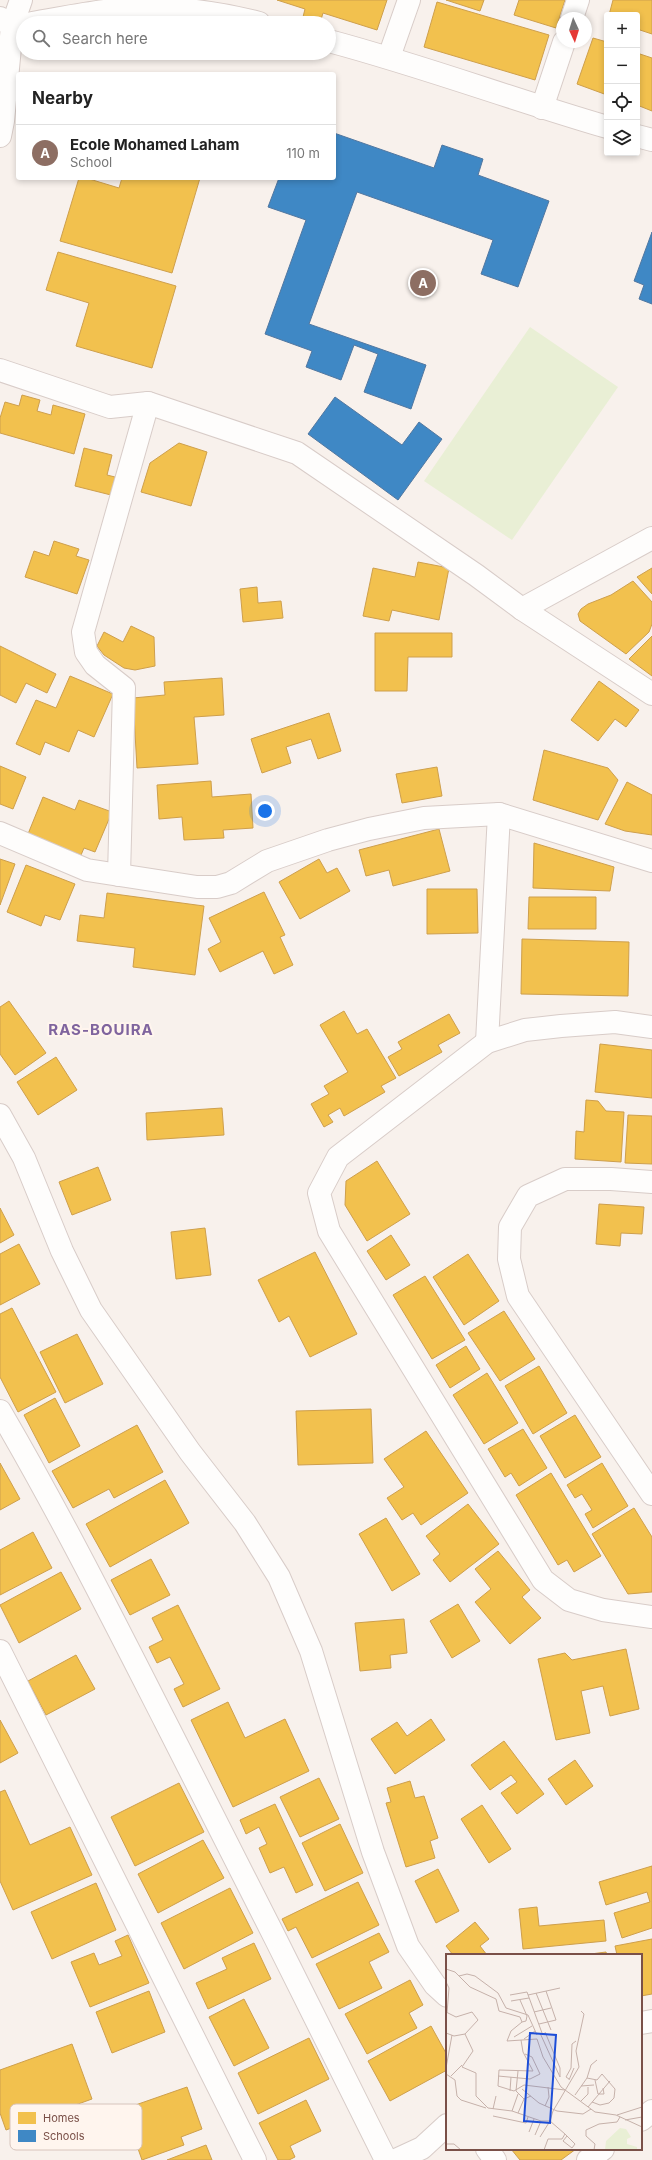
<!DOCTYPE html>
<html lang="en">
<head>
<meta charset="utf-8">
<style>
	body { margin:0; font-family:Inter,sans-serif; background:#f2f2f2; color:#222 }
	.controls { position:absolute; right:12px; top:12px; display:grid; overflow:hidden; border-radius:4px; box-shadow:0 2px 6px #0003 }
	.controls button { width:36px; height:36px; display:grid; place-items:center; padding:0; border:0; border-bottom:1px solid #e0e0e0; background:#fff; color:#222; font:20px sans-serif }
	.compass { position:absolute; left:556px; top:12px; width:36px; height:36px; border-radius:50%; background:#fff; box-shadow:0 2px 6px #0003; rotate:176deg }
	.you { position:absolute; left:265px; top:811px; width:14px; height:14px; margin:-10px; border:3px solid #fff; border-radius:50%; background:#1a73e8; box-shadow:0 0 0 6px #1a73e833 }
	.badge { display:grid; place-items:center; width:26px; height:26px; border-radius:50%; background:#a68881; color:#fff; font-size:13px; font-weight:700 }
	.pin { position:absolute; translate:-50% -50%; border:2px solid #fff; box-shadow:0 1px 4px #0006 }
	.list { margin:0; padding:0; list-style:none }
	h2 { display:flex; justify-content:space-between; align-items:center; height:52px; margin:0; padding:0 16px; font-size:17px }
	h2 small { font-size:13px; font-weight:400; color:#767676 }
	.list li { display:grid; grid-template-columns:26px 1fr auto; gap:12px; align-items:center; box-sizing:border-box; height:56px; padding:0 16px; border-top:1px solid #e0e0e0 }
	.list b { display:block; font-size:15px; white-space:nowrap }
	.list p { margin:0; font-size:13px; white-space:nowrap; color:#767676 }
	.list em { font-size:13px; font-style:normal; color:#767676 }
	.icon { flex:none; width:22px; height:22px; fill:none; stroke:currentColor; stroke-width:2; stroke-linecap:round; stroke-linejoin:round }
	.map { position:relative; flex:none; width:652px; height:2160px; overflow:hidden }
	.search { position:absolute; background:#fff; box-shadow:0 2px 6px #0003; left:16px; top:16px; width:320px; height:44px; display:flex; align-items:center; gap:10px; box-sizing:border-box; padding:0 14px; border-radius:22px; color:#767676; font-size:15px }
	.panel { position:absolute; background:#fff; box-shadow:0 2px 6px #0003; left:16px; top:72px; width:320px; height:108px; border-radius:4px }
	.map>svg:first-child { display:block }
</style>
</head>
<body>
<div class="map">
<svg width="652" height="2160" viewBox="0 0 652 2160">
	<rect width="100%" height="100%" fill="#f8f1ec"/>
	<path fill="#e9efd5" d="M530 327 618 387 512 540 424 481Z"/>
	<g fill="#f2c14e" stroke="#ce9f4c">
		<path d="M277 0H387L377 30 323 13 320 23 303 17 305 9Z"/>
		<path d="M446 0H484L480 11Z"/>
		<path d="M519 0H565L556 28 514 15Z"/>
		<path d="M613 0H652V34L637 29V15H609Z"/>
		<path d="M437 2 549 35 535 80 424 47Z"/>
		<path d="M593 38 607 42V95L577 84Z"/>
		<path d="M637 53 652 58V111L637 105Z"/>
		<path d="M79 178H86L119 188 122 178H200L172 273 60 241Z"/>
		<path d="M58 252 176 286 152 368 76 346 89 303 46 290Z"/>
		<path d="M22 395 40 400 37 411 51 415 53 405 85 414 74 454 0 433V418L5 402 19 406Z"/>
		<path d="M179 443 207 452 191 506 141 492 150 463Z"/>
		<path d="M84 448 112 455 107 475 115 477 111 495 75 486Z"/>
		<path d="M54 541 79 549 76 556 89 560 77 594 25 577 34 551 49 556Z"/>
		<path d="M418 562 449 568 439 620 392 610 389 621 363 616 373 568 415 577Z"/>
		<path d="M652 568V594L637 577Z"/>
		<path d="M633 581 652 602V624L649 632 626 654 580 621 578 614 581 609 588 604 611 595Z"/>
		<path d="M257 587 258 603 281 601 283 618 243 622 240 589Z"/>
		<path d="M131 626 154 637 155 666 135 670 124 668 104 655 97 646 104 632 123 642Z"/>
		<path d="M375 633H452V657H408L407 691H375Z"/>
		<path d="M652 636V676L629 659Z"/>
		<path d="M0 646 56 674 47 693 26 683 16 703 0 695Z"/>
		<path d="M70 676 113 694 94 737 78 730 69 752 45 742 40 755 16 744 36 700 56 708Z"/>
		<path d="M222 678 224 715 194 717 198 764 137 768 133 698 165 695 164 682Z"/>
		<path d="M599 681 639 710 626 727 615 719 598 741 571 720Z"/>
		<path d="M329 713 341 751 318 759 311 739 286 747 291 763 262 773 251 739Z"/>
		<path d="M544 750 608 768 618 780 598 820 533 800Z"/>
		<path d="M0 766 26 777 13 809 0 804Z"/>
		<path d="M437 767 442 796 402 803 396 774Z"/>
		<path d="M211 781 212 797 251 794 253 828 223 830 224 838 184 840 182 817 159 819 157 785Z"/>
		<path d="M627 782 652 795V835L625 831 605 824Z"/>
		<path d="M43 797 75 810 79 800 112 812 95 852 84 848 81 855 28 834Z"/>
		<path d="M439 829 450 871 393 886 389 870 366 876 359 850Z"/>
		<path d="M534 843 614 867 610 891 533 888Z"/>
		<path d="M0 859 15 864 0 905Z"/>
		<path d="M319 859 327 873 337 868 350 891 300 919 279 882Z"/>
		<path d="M26 865 75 884 60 920 45 915 41 926 7 912Z"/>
		<path d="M427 889H477L478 933 427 934Z"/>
		<path d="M264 892 285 935 280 937 293 965 274 974 263 951 220 972 208 949 221 942 209 918Z"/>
		<path d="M107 893 204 906 195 975 133 967 135 948 77 941 80 915 104 918Z"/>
		<path d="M529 897H596V929H528Z"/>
		<path d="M522 939 629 942 628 996 521 994Z"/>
		<path d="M9 1001 46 1053 15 1075 0 1054V1007Z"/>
		<path d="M344 1011 357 1034 367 1029 396 1078 381 1086 385 1092 344 1116 340 1108 328 1115 333 1122 324 1127 311 1104 329 1094 324 1086 348 1072 320 1025Z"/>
		<path d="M449 1014 460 1033 438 1045 442 1052 399 1076 388 1057 402 1049 398 1042Z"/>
		<path d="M600 1044 652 1050V1098L595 1092Z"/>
		<path d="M56 1057 77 1090 38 1115 17 1082Z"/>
		<path d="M586 1100 598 1101 606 1111 624 1112 621 1162 575 1159 576 1131 584 1132Z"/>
		<path d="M222 1108 224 1135 147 1140 146 1113Z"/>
		<path d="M628 1115 652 1116V1164L625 1163Z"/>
		<path d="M377 1161 410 1214 367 1241 345 1205 346 1181Z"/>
		<path d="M98 1167 111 1200 72 1215 59 1182Z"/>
		<path d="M599 1204 644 1207 642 1234 621 1233 620 1246 596 1244Z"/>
		<path d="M0 1208 14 1235 0 1243Z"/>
		<path d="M205 1228 211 1275 176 1279 171 1232Z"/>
		<path d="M391 1235 410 1265 386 1280 367 1251Z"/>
		<path d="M19 1244 40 1284 0 1305V1254Z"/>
		<path d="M315 1252 357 1334 310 1357 289 1316 279 1322 258 1280Z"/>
		<path d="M468 1254 499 1301 464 1325 433 1277Z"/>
		<path d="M425 1276 465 1340 432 1359 393 1295Z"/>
		<path d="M12 1308 56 1392 18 1412 0 1377V1314Z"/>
		<path d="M504 1311 535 1359 500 1381 468 1333Z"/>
		<path d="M77 1334 103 1384 65 1403 40 1352Z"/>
		<path d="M466 1346 480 1369 450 1388 436 1365Z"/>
		<path d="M539 1366 567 1413 533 1434 505 1386Z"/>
		<path d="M487 1373 518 1423 484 1444 453 1395Z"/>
		<path d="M55 1398 80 1446 49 1463 24 1415Z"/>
		<path d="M371 1409 373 1463 298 1465 296 1411Z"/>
		<path d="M575 1415 601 1457 565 1478 540 1436Z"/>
		<path d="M137 1425 163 1472 114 1498 109 1489 73 1508 52 1471Z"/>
		<path d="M523 1429 547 1468 519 1486 511 1473 505 1477 488 1449Z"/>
		<path d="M426 1431 468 1493 421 1525 413 1513 402 1520 387 1498 404 1487 384 1459Z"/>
		<path d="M0 1463 20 1499 0 1510Z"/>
		<path d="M602 1463 628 1506 593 1528 585 1514 592 1510 582 1494 575 1498 567 1485Z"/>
		<path d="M551 1473 601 1556 574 1572 567 1560 558 1565 516 1495Z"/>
		<path d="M165 1480 189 1523 110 1567 86 1524Z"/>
		<path d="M468 1504 499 1544 450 1582 433 1560 440 1554 426 1536Z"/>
		<path d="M634 1508 652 1537V1592L628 1594 592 1534Z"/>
		<path d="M386 1518 420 1574 392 1591 359 1534Z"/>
		<path d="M33 1532 52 1568 0 1595V1550Z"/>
		<path d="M498 1551 530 1590 522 1597 541 1618 510 1644 475 1602 491 1589 475 1569Z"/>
		<path d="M151 1559 170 1595 130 1615 111 1580Z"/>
		<path d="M61 1572 81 1609 19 1643 0 1605Z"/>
		<path d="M458 1604 480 1641 452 1658 430 1621Z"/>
		<path d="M178 1605 220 1689 183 1707 174 1689 184 1684 170 1657 157 1663 149 1647 163 1640 152 1618Z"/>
		<path d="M404 1619 407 1653 390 1655 391 1668 360 1671 355 1623Z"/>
		<path d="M626 1649 639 1709 610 1716 603 1686 581 1691 590 1733 556 1740 538 1659 565 1653 572 1660Z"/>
		<path d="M76 1655 95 1689 46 1715 28 1681Z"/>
		<path d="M228 1702 245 1738 285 1719 309 1771 233 1807 191 1720Z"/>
		<path d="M431 1719 445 1740 395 1774 371 1739 397 1722 407 1736Z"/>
		<path d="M0 1720 18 1753 0 1763Z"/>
		<path d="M504 1741 544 1794 517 1814 501 1793 517 1782 511 1775 490 1790 471 1765Z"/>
		<path d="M575 1760 593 1786 566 1805 548 1779Z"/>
		<path d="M319 1778 339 1819 300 1837 280 1797Z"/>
		<path d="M410 1781 415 1798 424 1796 438 1838 430 1841 435 1858 406 1867 386 1803 391 1802 387 1788Z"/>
		<path d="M179 1783 204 1832 135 1866 111 1817Z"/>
		<path d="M5 1790 30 1845 70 1827 92 1875 13 1910 0 1881V1792Z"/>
		<path d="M275 1804 313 1885 296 1893 284 1867 270 1873 259 1848 267 1844 259 1827 246 1834 240 1820Z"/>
		<path d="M482 1805 511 1849 489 1863 461 1819Z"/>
		<path d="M340 1824 363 1873 325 1891 302 1843Z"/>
		<path d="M203 1840 224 1878 158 1913 138 1874Z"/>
		<path d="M652 1866V1928L622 1938 614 1913 650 1902 647 1892 606 1905 599 1882Z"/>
		<path d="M438 1869 459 1911 436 1923 415 1881Z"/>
		<path d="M358 1882 379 1925 312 1958 296 1927 288 1931 282 1919Z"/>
		<path d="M96 1883 116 1930 52 1959 31 1912Z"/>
		<path d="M230 1888 253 1933 184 1969 161 1923Z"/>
		<path d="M537 1907 539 1926 604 1920 606 1941 523 1949 519 1909Z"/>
		<path d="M475 1922 489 1939 480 1946 487 1955H453L446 1946Z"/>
		<path d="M379 1933 389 1952 369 1962 382 1988 339 2009 316 1964Z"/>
		<path d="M128 1935 149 1983 90 2007 71 1962 94 1953 99 1965 122 1956 115 1941Z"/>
		<path d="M652 1939V1994L641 1996V1955H617L615 1946Z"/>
		<path d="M254 1943 271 1979 208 2009 196 1983 227 1969 222 1958Z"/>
		<path d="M606 1952 607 1955H583Z"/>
		<path d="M410 1980 423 2005 409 2013 417 2028 367 2054 345 2014Z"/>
		<path d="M149 1991 165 2032 112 2053 96 2012Z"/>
		<path d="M244 1999 269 2048 234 2066 209 2017Z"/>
		<path d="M431 2026 447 2055V2070L390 2101 368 2061Z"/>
		<path d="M309 2038 329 2079 258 2114 238 2073Z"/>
		<path d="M72 2044 92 2099 6 2130 0 2113V2070Z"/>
		<path d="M187 2087 202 2129 181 2137 184 2145 142 2160 124 2109Z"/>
		<path d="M306 2100 321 2131 290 2146 295 2157 289 2160H278L259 2123Z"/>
		<path d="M206 2145 212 2160H167Z"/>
		<path d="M511 2149H576L561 2160H520Z"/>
	</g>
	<g fill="#3f88c5" stroke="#5177a0">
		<path d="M334 133 434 168 442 145 483 159 478 175 549 201 518 287 481 274 493 240 357 192 309 324 426 365 411 409 364 392 378 354 354 345 341 380 306 367 312 351 265 334 306 220 268 207 279 178H334Z"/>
		<path d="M652 232V304L639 299 644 285 634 281Z"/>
		<path d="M335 397 402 445 419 422 442 439 398 500 308 434Z"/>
	</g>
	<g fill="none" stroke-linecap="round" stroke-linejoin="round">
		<defs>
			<g id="street">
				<path d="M21 0 12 26 23 25"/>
				<path d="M0 18 12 26 3 121 0 136"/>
				<path d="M572 18 578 0"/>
				<path d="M32 23C56 19 81 14 105 11 156 5 210 10 259 23"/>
				<path d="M329 41C423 66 514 100 607 127"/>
				<path d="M389 57 409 0"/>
				<path d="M542 108 564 42"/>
				<path d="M637 136 652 140"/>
				<path d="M0 370 110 407 148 403 297 453 476 575 522 609 652 694"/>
				<path d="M522 609 652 538"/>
				<path d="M0 833 87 870 197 887H217L231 883 267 861 328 840 369 829 424 818 499 814 652 861"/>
				<path d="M119 875 124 688 95 665 86 652 83 632 148 403"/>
				<path d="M652 1027 615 1022 561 1026 525 1030 487 1042 338 1157 319 1193 329 1231 543 1580 569 1600 603 1610 652 1617"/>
				<path d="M487 1042 499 814"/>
				<path d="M652 1182 611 1179H565L528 1196 510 1227 509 1259 518 1296 652 1494"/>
				<path d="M0 1411C59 1512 112 1617 165 1721 240 1867 313 2013 386 2160"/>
				<path d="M0 1651 255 2160"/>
				<path d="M641 2120 652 2111"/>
				<path d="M487 2149 495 2160"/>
				<path d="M396 2160 422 2148 447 2125"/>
				<path d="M588 2160 603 2149"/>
			</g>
			<g id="secondary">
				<path d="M0 1115 24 1158 62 1251 91 1310 190 1452 245 1523 279 1577 311 1651 373 1852 408 1946 435 1985 447 1996"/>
				<path d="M641 2023 652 2021"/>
			</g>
		</defs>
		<use href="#street" stroke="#d8ccc8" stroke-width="24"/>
		<use href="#secondary" stroke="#d8ccc8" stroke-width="24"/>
		<use href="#street" stroke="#fefdfc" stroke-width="22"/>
		<use href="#secondary" stroke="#fefdfc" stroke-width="22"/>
	</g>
	<g text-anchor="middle" stroke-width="4" stroke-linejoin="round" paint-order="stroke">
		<g font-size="15" font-weight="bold" letter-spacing="1" fill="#7f649e" stroke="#fff5ee">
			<text x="101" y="1035">RAS-BOUIRA</text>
		</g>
	</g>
	<g transform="translate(446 1954)">
		<rect width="196" height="196" fill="#f8f1ec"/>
		<path d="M174 174 180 175 185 183 181 185V190L191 193V196H159L160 187Z" fill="#e9efd5"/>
		<path fill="none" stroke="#c6b1aa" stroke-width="1" d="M0 15 9 18 24 33 50 45 53 57 74 63 76 68 65 77 61 87 91 85 97 103 115 133 149 158 170 161 196 173M13 22 21 20 29 22 52 39 60 54 82 61 91 81M0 28 3 34 1 59M90 39 105 76M64 41 81 38 96 79M82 41 114 34M74 46 81 62 80 67 76 68M65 47 83 44M0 58 10 63 26 58 32 66 19 80 8 82 0 79M88 58 105 54M93 70 110 66 100 37M94 79 114 123V114L99 78M19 80 27 97 16 113 30 119V142L42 154 66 157 95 167H104L94 183M68 83 86 72M78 85 89 77M75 86 77 98 87 117 53 116 52 132 68 137 78 131 119 136M0 114 6 81M72 117 70 137 78 145M0 120 9 126 11 142 15 146 40 154M5 122 16 111M52 122 84 125 94 120 86 103 79 100M141 124 151 126 156 120 169 135 168 144 163 149 154 151 146 148M123 125 120 123 125 114 126 90 130 87M123 126 128 114M149 126 152 140H158L157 134M135 132 148 131M76 135 93 149 111 157 137 160 145 155M64 137 65 123M129 141 141 124 145 111 151 106M135 147 142 140V133M99 152 103 143 102 133M142 153 164 127M47 155 50 142M66 157 72 140M72 159 78 145 85 142M171 161 196 153M47 162 80 169 82 163M179 166 196 163M83 178 88 165M89 181 95 167M121 182 117 187 126 194 129 190 119 180 104 167 107 157 133 113 130 97 138 60 135 57M0 190H8L15 196M98 196 102 185H116L119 180M148 196 149 190 140 182V176L153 170 171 168 174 163"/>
		<path fill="#1d4ed8" fill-opacity="0.15" stroke="#1d4ed8" stroke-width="2" d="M84 79 110 81 104 169 78 167Z"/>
		<rect width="196" height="196" fill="none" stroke="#7a5048" stroke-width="2"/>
	</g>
	<rect x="10" y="2104" width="132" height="46" rx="6" fill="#fff5ee" stroke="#d7c4bc" stroke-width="1"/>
	<rect x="18" y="2112" width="18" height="12" fill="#f2c14e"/>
	<rect x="18" y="2130" width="18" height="12" fill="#3f88c5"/>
	<g font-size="11" fill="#7a5048">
		<text x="43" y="2122">Homes</text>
		<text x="43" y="2140">Schools</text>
	</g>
</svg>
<div class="controls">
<button>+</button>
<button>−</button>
<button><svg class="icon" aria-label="locate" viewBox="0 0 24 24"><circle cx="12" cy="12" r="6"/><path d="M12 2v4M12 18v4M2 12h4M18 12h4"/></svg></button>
<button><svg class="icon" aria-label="layers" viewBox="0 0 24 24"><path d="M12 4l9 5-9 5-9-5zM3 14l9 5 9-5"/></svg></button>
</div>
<svg class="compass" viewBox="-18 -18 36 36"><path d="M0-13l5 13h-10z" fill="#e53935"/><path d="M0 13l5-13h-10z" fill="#767676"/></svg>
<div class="you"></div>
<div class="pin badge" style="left:423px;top:283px;background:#8d6e63">A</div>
<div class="search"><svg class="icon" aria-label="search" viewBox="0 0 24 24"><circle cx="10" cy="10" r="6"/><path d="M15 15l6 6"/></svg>Search here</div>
<section class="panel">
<h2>Nearby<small></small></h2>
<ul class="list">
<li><span class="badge" style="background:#8d6e63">A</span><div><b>Ecole Mohamed Laham</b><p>School</p></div><em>110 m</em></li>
</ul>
</section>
</div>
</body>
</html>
